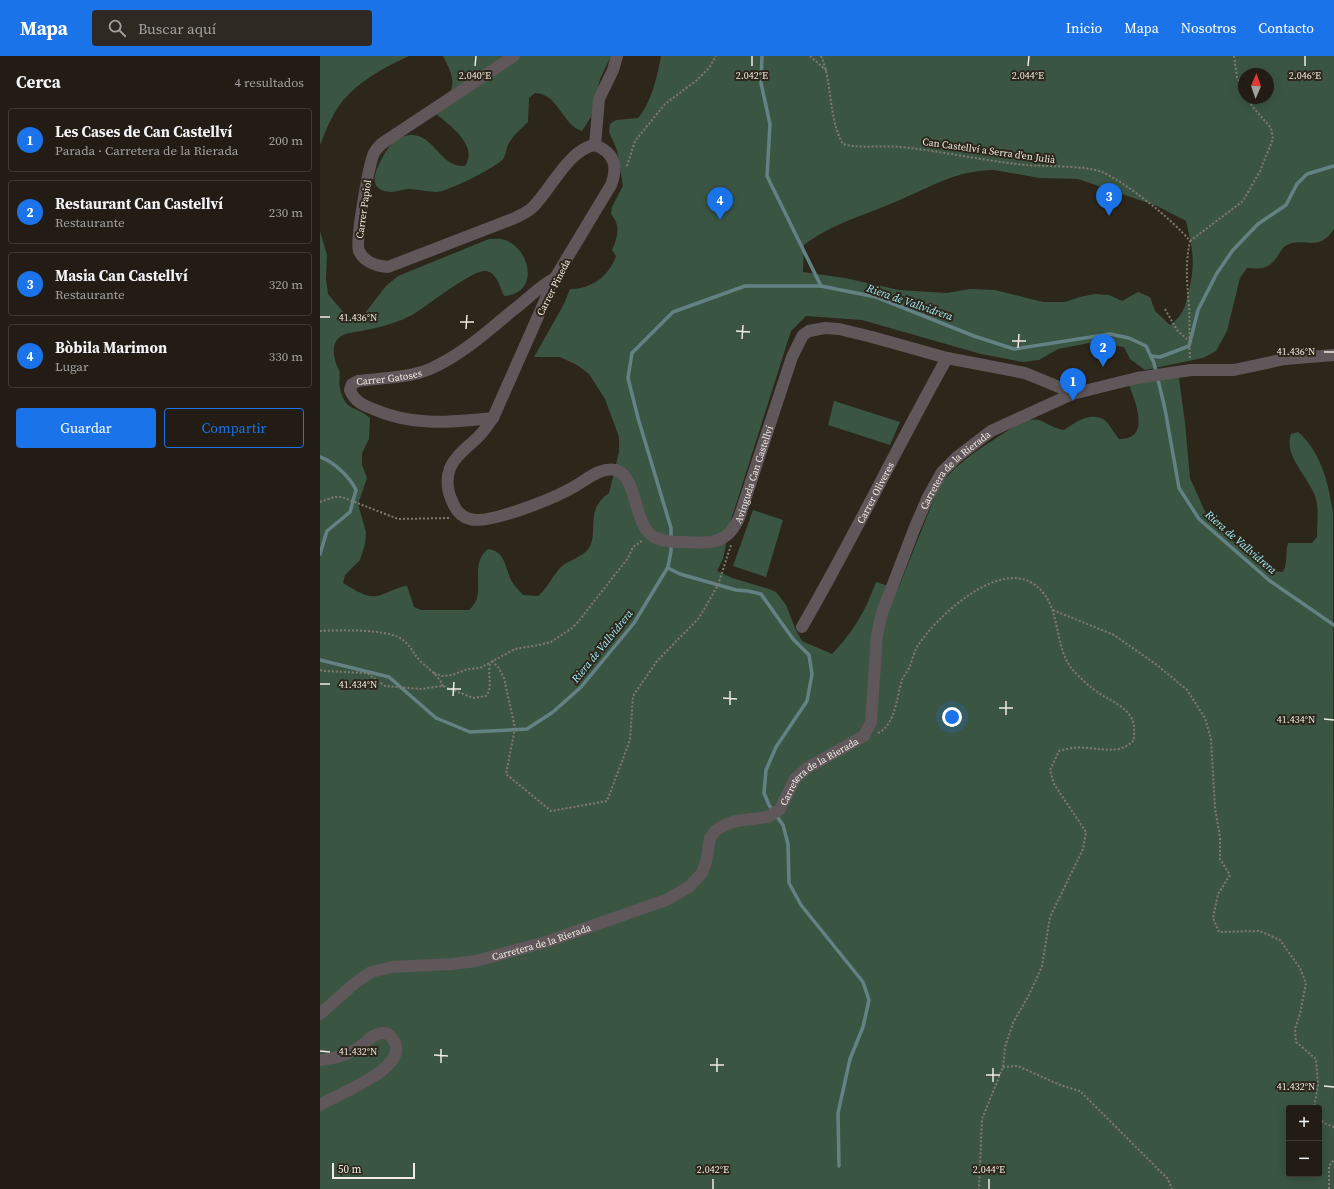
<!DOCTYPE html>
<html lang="es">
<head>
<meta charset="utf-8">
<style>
	body { margin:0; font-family:"Source Serif 4",serif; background:#2e2922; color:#f1f3f6 }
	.controls { position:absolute; right:12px; bottom:12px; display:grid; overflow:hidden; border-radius:4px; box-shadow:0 2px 10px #0003 }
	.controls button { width:36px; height:36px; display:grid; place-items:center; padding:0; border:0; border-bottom:1px solid #3f3a34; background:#221c14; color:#f1f3f6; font:20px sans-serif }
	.compass { position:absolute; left:918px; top:12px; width:36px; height:36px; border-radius:50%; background:#221c14; box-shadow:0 2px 10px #0003; rotate:2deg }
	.scale { position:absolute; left:12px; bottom:10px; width:83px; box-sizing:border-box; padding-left:4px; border:2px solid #efeae2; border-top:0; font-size:11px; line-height:14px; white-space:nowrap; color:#efeae2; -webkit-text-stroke:3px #2d261a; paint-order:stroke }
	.you { position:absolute; left:632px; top:661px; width:14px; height:14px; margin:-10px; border:3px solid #fff; border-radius:50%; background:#1a73e8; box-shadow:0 0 0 6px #1a73e833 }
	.badge { display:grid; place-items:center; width:26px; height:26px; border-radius:50%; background:#1a73e8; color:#fff; font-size:13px; font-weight:700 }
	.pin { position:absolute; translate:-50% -33px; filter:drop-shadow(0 1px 2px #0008) }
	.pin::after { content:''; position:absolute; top:21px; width:14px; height:12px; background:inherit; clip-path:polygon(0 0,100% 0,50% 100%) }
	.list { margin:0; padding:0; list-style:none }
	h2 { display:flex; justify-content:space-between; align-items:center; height:52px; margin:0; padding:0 16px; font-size:17px }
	h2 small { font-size:13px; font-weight:400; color:#a2a1a0 }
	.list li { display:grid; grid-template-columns:26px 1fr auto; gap:12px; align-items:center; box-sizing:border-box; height:64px; margin:0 8px 8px; padding:0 8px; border:1px solid #3f3a34; border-radius:4px }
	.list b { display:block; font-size:15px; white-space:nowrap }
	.list p { margin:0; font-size:13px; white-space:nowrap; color:#a2a1a0 }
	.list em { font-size:13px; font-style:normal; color:#a2a1a0 }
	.actions { display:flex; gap:8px; padding:12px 16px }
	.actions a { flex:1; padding:9px 0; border:1px solid #1a73e8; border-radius:4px; text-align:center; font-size:14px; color:#1a73e8 }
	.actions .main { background:#1a73e8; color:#fff }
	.icon { flex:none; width:22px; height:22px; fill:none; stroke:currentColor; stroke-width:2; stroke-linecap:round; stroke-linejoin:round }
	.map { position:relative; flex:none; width:1014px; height:1133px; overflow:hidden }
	header { display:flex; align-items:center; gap:24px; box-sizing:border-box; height:56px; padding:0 20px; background:#1a73e8; color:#fff }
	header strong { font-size:19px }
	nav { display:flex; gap:22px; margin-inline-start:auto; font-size:14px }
	.search { width:280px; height:36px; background:#2e2922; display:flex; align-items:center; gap:10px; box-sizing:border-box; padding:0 14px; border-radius:4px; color:#a2a1a0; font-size:15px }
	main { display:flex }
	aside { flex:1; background:#221c14 }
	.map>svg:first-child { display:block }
</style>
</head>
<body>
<header>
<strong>Mapa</strong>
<div class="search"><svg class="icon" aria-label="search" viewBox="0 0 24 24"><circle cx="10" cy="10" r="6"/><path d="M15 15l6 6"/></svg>Buscar aquí</div>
<nav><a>Inicio</a><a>Mapa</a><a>Nosotros</a><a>Contacto</a></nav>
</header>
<main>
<aside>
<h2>Cerca<small>4 resultados</small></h2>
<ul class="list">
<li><span class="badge">1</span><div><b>Les Cases de Can Castellví</b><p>Parada · Carretera de la Rierada</p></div><em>200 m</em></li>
<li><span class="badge">2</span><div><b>Restaurant Can Castellví</b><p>Restaurante</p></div><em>230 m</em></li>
<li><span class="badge">3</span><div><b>Masia Can Castellví</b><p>Restaurante</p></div><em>320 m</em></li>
<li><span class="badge">4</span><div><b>Bòbila Marimon</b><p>Lugar</p></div><em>330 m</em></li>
</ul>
<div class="actions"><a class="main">Guardar</a><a>Compartir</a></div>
</aside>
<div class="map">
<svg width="1014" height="1133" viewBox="0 0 1014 1133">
	<rect width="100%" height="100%" fill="#2d261a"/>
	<g fill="#3b5543" fill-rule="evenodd">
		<path d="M0 0H89C61 13 29 30 14 58 8 68 4 79 0 89Z"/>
		<path d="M123 0H291L280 23 271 61 262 75C242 69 239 38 215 37L209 42 208 66C201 73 193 79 188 89 186 93 186 99 183 103 177 111 127 136 116 136 107 136 98 133 89 133 83 133 77 136 71 136 44 135 57 111 65 97 70 88 78 80 90 79 115 78 120 112 145 110 159 89 129 69 115 57 135 34 138 28 123 0Z"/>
		<path d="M341 0H1014V173C997 199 982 178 964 191 961 194 959 198 957 201 949 213 940 213 927 212L920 222 907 275 896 295 883 302 825 314 810 303 804 291 774 286 738 293 719 304 703 306 661 298 542 264 486 260 471 275 411 464 403 503 397 515 412 522 449 533 456 536 466 549 475 572 482 585 512 598C534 575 545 556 556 526L578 533 618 433C637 403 672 386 701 366 723 358 725 371 744 374 754 367 769 356 783 363 789 367 794 377 799 383 832 384 815 344 808 327L859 322 865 367 870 422 887 460 910 483 947 511 955 515 963 516C968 507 965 497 968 487H992L997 481C997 469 999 455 996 443 990 421 963 401 971 378L978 376C1001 395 1009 429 1013 457L1014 1133H0V175L7 199 6 223 8 238 25 258 31 262 38 261 45 257 66 230 78 220 169 183C174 183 180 182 185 184 211 193 220 238 184 240 180 231 176 215 165 215 152 214 107 250 92 259 79 266 62 271 46 274 39 276 26 276 20 281 10 288 14 305 19 314 21 320 18 327 20 332 25 356 35 349 50 362L49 383 42 397V409L47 422 46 425 38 448 46 476 45 488 40 504 25 519 23 527C34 533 47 544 61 539 70 536 77 531 87 530L94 551 101 554H149C169 538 147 510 168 493 185 495 185 511 191 524 194 530 199 534 203 539L218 540C228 532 232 520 241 511 249 504 263 501 269 492 279 476 264 454 289 437L299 396V381L285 343 269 318 257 309 240 301H214L244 248 250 233C272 233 289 220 296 200L292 194C298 180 301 170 291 158L292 151 303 130 297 94 289 76 290 68 296 64 318 62C331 48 338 18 341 0ZM924 18H948V42H924ZM674 114 720 122 758 123 837 150 866 165C873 195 876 207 868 238 865 253 862 260 850 269L835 255 830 241 818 236 802 245 789 239 775 238 760 241 745 246H723L675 234 650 233 627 237 579 234 525 222 483 216 484 189C513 167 543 160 575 146 612 131 633 115 674 114ZM969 1052H999V1118H969Z"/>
		<path d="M514 345 580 366 570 389 508 369Z"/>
		<path d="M433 454 463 464 446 521 413 510Z"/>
	</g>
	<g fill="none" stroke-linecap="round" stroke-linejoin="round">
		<g stroke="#648184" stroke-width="3.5">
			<path d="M442 0 441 27 450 68 447 120 501 230"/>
			<path d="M831 300 840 301 869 290 878 254 897 217 913 194 938 168 966 149 977 128 987 118 1014 110"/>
			<path d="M0 401C14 406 30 421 36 434L30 456 7 475 0 498"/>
			<path d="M348 512 360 518 416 534 428 535 441 538 473 583 489 599 492 618 487 645 456 691 446 714 444 737 449 749 463 769 468 788 469 827 481 849 543 926 549 944 543 971 530 1003 518 1057 519 1110"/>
			<path d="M0 604 69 621 116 662 150 676 207 673 233 656 261 631 314 567 348 511 351 495V472L318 362 308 322 312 297 353 256 425 230H501L556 241 654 280 694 293 790 278 809 282 826 290 834 307 845 353 859 432 879 463 950 525 1014 569"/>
		</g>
		<g stroke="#807a70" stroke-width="2" stroke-dasharray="2 2" stroke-linecap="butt">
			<path d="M490 0 507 15"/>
			<path d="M501 0C513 28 508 62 523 88 541 93 561 89 580 91 622 95 664 105 706 109 727 111 764 109 782 116 807 127 853 164 870 185 865 209 867 226 869 250 870 268 869 286 870 304"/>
			<path d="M914 0 917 21 924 34"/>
			<path d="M307 110 315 85 345 48 377 24 389 12 396 0"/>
			<path d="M870 185 923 145 940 115 953 83 951 72 932 50 928 42"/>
			<path d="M845 253 857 274 869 285"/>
			<path d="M0 446 14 441H22L78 463 130 462"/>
			<path d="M733 554 794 579 837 609 867 634 885 662 891 683 895 752 900 781V803L910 819 898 838 893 862 899 876 940 875 960 884 980 912 986 927 980 958 975 973 976 986 996 1003 998 1029 994 1052"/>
			<path d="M0 575C17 574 66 573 80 582 92 590 92 596 100 605 109 613 118 619 123 630"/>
			<path d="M172 605 178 611 184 622 195 672 186 718 231 755 287 745 310 684 313 640 337 605 379 562 398 529 411 489"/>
			<path d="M0 614 4 615 47 617 65 630 101 633 123 630 153 642 166 640C174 630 166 618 171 606"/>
			<path d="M114 617 122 620 132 619 148 613 160 612 195 593 219 589 231 586 252 572 258 566 308 502 313 491 322 485"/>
			<path d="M558 677C575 670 577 640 582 624 583 621 586 618 588 614 592 607 593 598 597 591 615 562 676 505 712 527 743 546 732 588 752 613 761 623 775 636 787 642 796 647 807 653 812 663 815 669 814 677 814 684 810 688 805 692 798 693 776 696 764 687 739 695L730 714 734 728 766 776 763 793 730 861 722 910 710 937 693 967 685 991 683 1011 662 1063 659 1133"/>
			<path d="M683 1011 698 1010 740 1029 760 1035 848 1123 852 1133"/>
			<path d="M999 1062 1004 1067 1014 1071"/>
			<path d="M1009 1133V1110L1014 1104"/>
		</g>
		<g stroke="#5f5759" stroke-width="12">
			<path d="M194 0 67 84C62 87 57 92 54 97 49 108 35 186 39 195 44 206 57 210 68 211L195 162C201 159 208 156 213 151 231 133 249 93 275 89"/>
			<path id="s1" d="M275 89C295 97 298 111 291 129L235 222 173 362C169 367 165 374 160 379 150 390 136 398 130 412 126 423 127 434 132 445 135 453 141 461 150 463 168 469 232 443 250 433 264 426 280 410 296 414 318 421 313 469 334 481 343 486 354 486 364 486 373 486 382 487 391 486 406 483 413 475 419 462L472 301 483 279 489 275 505 272 519 273 552 281 627 302 705 317 739 331 759 333"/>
			<path d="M275 89 279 43 293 14 297 0"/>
			<path id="s2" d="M173 362C129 366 95 371 53 353 43 349 34 345 30 334L32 328 38 325C62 322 88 322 110 313 140 300 167 276 192 255 207 244 219 230 235 222"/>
			<path id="s3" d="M482 571C533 483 577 391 627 302"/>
			<path id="s4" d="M0 958 35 927 51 916 72 911 132 908 156 905 229 885 346 844 369 831 382 817 386 806 390 782 396 774 405 769 416 765 448 761 460 753 475 723 487 712 544 680 551 666 557 579 562 557 595 471 608 441 622 416 637 401 671 375 752 338 817 322 871 314H914L965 303 1014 299"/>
			<path d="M0 1004C13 1003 27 999 38 992 46 987 52 977 64 977 69 977 73 983 75 987 86 1014 18 1037 0 1049"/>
		</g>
	</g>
	<path fill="none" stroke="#efeae2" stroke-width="1.5" d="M155 10 156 0M432 10V0M708 10 709 0M985 10V0M0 261H10M140 266H154M146 273 147 259M416 275 430 276M422 283 423 269M692 285H706M698 292 699 278M1004 296H1014M0 628H10M127 633H141M133 640 134 626M403 642 417 643M410 649V635M679 652H693M686 659V645M1004 663 1014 664M0 995 10 996M114 999 128 1000M121 1007V993M390 1009H404M397 1016V1002M666 1019H680M673 1026V1012M1004 1030 1014 1031M393 1133V1123M669 1133V1123"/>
	<g text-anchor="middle" stroke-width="4" stroke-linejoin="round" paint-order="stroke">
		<g font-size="10" fill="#efeae2" stroke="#2d261a">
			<text transform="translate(669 94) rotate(8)" y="4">Can Castellví a Serra d'en Julià</text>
			<text transform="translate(43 153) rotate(-82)" y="4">Carrer Papiol</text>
			<text transform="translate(233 231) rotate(-63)" y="4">Carrer Pineda</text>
			<text dy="4" stroke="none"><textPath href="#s2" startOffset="197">Carrer Gatoses</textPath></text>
			<text dy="4" stroke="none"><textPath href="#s4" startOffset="936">Carretera de la Rierada</textPath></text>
			<text dy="4" stroke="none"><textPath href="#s1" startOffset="816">Avinguda Can Castellví</textPath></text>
			<text dy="4" stroke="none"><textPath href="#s3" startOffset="153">Carrer Oliveres</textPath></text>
			<text dy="4" stroke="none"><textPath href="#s4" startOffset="588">Carretera de la Rierada</textPath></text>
			<text dy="4" stroke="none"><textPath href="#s4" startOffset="240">Carretera de la Rierada</textPath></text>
		</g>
		<g font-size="11" font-style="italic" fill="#a0effb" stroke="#2d261a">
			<text transform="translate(590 246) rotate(19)" y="4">Riera de Vallvidrera</text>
			<text transform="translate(921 486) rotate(41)" y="4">Riera de Vallvidrera</text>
			<text transform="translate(282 590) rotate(-51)" y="4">Riera de Vallvidrera</text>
		</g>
	</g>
	<g font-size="10" text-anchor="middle" fill="#efeae2" stroke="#2d261a" stroke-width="4" stroke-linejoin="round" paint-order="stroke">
		<text x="155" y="23">2.040°E</text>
		<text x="432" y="23">2.042°E</text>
		<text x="708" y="23">2.044°E</text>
		<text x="985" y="23">2.046°E</text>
		<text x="38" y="265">41.436°N</text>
		<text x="976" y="299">41.436°N</text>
		<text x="38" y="632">41.434°N</text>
		<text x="976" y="667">41.434°N</text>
		<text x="38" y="999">41.432°N</text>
		<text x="976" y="1034">41.432°N</text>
		<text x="393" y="1117">2.042°E</text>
		<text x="669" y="1117">2.044°E</text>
	</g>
</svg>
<div class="controls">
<button>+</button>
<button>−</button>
</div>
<svg class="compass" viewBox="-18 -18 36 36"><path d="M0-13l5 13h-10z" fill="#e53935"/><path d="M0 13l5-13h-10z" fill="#a2a1a0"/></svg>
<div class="scale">50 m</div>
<div class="you"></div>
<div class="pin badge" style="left:753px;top:345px">1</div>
<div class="pin badge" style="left:783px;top:311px">2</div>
<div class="pin badge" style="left:789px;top:160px">3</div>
<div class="pin badge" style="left:400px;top:164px">4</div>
</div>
</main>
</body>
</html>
